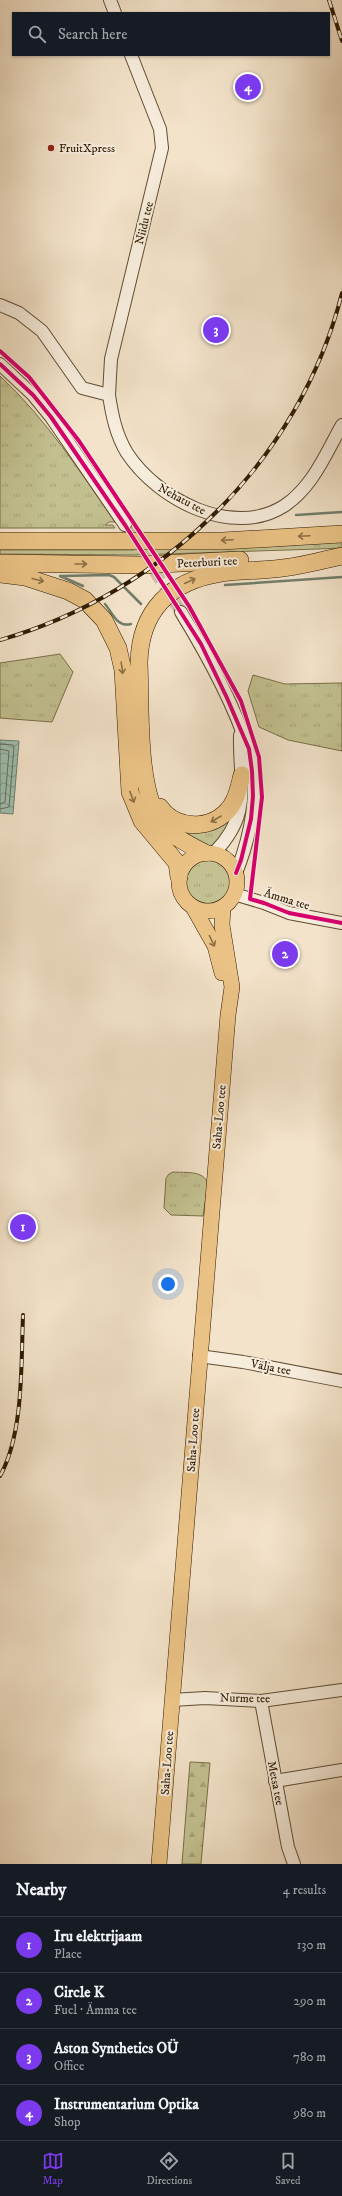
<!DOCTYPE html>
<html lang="en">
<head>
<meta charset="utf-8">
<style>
	body { margin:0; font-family:"IM FELL DW Pica",serif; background:#20242c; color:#f1f3f6 }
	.you { position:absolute; left:168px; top:1284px; width:14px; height:14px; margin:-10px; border:3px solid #fff; border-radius:50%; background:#1a73e8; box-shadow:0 0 0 6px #1a73e833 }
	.badge { display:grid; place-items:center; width:26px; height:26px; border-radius:50%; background:#7c3aed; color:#fff; font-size:13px; font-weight:700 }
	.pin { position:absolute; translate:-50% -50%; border:2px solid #fff; box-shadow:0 1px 4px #0006 }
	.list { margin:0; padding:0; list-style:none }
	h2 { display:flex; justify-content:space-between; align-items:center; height:52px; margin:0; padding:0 16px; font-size:17px }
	h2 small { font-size:13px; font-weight:400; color:#9ea1a6 }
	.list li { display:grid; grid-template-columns:26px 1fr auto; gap:12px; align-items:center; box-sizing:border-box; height:56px; padding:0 16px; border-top:1px solid #363941 }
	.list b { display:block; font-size:15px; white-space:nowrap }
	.list p { margin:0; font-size:13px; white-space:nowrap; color:#9ea1a6 }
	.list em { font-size:13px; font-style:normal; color:#9ea1a6 }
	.icon { flex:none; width:22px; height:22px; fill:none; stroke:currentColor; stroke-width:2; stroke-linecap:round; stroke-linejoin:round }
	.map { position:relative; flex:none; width:342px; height:1864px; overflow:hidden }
	.search { position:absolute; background:#171b24; box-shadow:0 1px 3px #0004; left:12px; right:12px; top:12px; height:44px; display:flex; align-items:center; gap:10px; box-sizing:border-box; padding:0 14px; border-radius:0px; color:#9ea1a6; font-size:15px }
	.sheet { height:276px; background:#171b24 }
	nav { display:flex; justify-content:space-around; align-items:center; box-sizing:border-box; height:56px; border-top:1px solid #363941; background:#171b24; font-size:11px; color:#9ea1a6 }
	nav a { display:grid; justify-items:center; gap:2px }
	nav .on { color:#7c3aed }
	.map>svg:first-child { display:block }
</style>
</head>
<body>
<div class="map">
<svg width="342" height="1864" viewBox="0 0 342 1864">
	<defs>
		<pattern id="grass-tufts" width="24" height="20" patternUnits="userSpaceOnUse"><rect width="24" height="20" fill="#c3c191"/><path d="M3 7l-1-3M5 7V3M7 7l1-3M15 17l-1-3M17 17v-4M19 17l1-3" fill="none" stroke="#a8a57b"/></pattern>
		<pattern id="forest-firs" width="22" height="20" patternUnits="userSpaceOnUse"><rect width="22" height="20" fill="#c3c191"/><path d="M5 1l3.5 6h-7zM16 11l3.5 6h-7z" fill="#a8a57b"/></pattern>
		<pattern id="water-waves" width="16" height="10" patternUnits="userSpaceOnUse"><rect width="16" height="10" fill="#9dbfb0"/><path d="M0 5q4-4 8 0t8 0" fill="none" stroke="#809a8d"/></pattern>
	</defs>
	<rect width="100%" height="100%" fill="#f3e3ca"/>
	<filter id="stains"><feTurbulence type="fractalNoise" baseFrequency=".005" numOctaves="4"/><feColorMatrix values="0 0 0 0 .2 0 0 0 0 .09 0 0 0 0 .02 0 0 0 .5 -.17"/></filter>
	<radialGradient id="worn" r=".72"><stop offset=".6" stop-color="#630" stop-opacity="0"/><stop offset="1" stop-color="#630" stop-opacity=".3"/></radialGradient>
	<g fill="url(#grass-tufts)" stroke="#796e48">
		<path d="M0 376C46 419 79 470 115 522H109L105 525H113L115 528H0Z"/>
		<path d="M342 542V548L318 549 134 555 0 554V550H133Z"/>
		<path d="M60 654 73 672 52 722 0 718V663Z"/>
		<path d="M253 675 285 684 342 683V751L288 740 259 727 248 691Z"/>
		<path d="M236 811C230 825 224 839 210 847L194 841 182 830Z"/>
		<circle cx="208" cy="882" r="24"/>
		<path d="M173 1172C186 1173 204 1170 208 1184L203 1216 171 1215 164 1208 166 1178 169 1174Z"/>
	</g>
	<path fill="url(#forest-firs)" stroke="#796e48" d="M190 1762 210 1763 201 1864H182Z"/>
	<path fill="url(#water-waves)" stroke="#717d6a" d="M0 740 19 741 13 814 0 813Z"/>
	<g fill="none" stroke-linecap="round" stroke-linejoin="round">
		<g stroke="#666c58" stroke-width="1">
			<path d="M0 744 13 745 14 747 9 807 0 809"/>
			<path d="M0 749 9 751 5 802 0 804"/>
		</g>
		<g stroke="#717d6a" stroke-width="2.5">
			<path d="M296 515 342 512"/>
			<path d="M225 585 342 577"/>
			<path d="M83 586 60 576 109 575 114 577 141 604"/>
			<path d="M105 604C112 612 117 628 131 624"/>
		</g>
		<path stroke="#ccbba2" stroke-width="12" stroke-dasharray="12 6" stroke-linecap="butt" d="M125 525 181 612"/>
		<defs>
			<g id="minor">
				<path d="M110 0 115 13"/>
				<path d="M0 305 19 313 42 331 82 388 109 395C112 415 116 435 127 453 157 499 232 539 284 506 313 487 326 453 342 425"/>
				<path d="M0 364 33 395 51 417 125 525"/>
				<path d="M109 395 111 359 162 148 160 129 131 55"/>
				<path d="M181 612C206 653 233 702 248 748 261 788 251 836 236 873"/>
				<path d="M214 853C253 813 239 785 240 735"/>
				<path d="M234 894 264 903 289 913 342 923"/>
				<path d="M199 1356 243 1362 342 1381"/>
				<path d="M172 1700 205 1698 261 1701 342 1690"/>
				<path d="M261 1701 288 1847 294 1864"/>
				<path d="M275 1781 342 1770"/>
			</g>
			<g id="major">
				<circle cx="208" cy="882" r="29"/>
				<path d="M193 907 215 946 222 973"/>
				<path d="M159 1864 228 1015 232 987 222 925 223 907"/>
			</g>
			<g id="highway">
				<path d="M0 541H223L342 534"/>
				<path d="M0 563 141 565 240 560"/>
				<path d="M0 574 25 577 68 591 85 600 104 620 118 648 123 670 130 792 142 821 177 863 179 877"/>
				<path d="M160 807C177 833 220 830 234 801 238 793 240 783 242 775"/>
				<path d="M205 853C190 845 173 837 162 824 136 791 141 705 139 663 140 611 170 581 221 573 241 570 262 571 282 568 302 566 322 560 342 556"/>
			</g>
		</defs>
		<use href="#minor" stroke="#604c32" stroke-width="14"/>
		<use href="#major" stroke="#2f1a00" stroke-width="16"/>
		<use href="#highway" stroke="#2f1a00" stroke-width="18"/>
		<use href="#minor" stroke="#f7eddd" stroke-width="12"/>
		<use href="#major" stroke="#eac285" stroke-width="15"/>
		<use href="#highway" stroke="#eac285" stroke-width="17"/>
		<defs>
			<g id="rail">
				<path d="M329 0 342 41"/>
				<path d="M0 640C164 593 300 460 342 293"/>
				<path d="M0 1476C24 1433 21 1363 23 1315"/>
			</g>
		</defs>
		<use href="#rail" stroke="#2f1a00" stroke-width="4"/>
		<use href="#rail" stroke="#f7eddd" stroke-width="2.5" stroke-dasharray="8" stroke-linecap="butt"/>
		<defs>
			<g id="cycleway">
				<path d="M0 351 29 377 79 441 189 606 241 701 259 757 262 797 250 899 264 903 289 913 342 923"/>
				<path d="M0 364 33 395 51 417 125 525 201 644 227 698 249 749 252 771 253 796 251 819 241 860 236 873"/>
			</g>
		</defs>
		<use href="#cycleway" stroke="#f7eddd" stroke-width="6"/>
		<use href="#cycleway" stroke="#d6006c" stroke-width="4"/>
	</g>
	<defs><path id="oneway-shaft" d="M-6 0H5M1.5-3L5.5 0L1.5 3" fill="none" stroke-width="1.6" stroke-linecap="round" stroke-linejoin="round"/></defs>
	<g stroke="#8c6e42">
		<use href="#oneway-shaft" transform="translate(304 536) rotate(177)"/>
		<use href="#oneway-shaft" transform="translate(227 540) rotate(177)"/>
		<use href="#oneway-shaft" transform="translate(81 564)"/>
		<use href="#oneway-shaft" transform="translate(38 580) rotate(14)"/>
		<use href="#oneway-shaft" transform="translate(190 581) rotate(-25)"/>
		<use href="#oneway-shaft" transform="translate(122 668) rotate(82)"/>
		<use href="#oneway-shaft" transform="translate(132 797) rotate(69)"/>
		<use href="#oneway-shaft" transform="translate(216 819) rotate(150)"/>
		<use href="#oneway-shaft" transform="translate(212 941) rotate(64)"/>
	</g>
	<circle fill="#8f2418" stroke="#f7eddd" stroke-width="1.5" cx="51" cy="148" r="4"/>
	<g text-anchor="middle" stroke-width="4" stroke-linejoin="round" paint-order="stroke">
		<g font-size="12" fill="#2f1a00" stroke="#f7eddd" text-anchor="start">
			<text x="59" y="152">FruitXpress</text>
		</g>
		<g font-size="12" fill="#2f1a00" stroke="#f7eddd">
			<text transform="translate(144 223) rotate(-76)" y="4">Niidu tee</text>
			<text transform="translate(182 499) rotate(28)" y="4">Nehatu tee</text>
			<text transform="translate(207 562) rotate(-3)" y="4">Peterburi tee</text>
			<text transform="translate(287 899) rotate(17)" y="4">Ämma tee</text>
			<text transform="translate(219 1117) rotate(-85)" y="4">Saha-Loo tee</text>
			<text transform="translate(271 1367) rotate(11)" y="4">Välja tee</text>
			<text transform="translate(193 1440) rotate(-86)" y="4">Saha-Loo tee</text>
			<text transform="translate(245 1698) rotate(1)" y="4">Nurme tee</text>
			<text transform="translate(167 1763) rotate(-86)" y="4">Saha-Loo tee</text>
			<text transform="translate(276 1783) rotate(79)" y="4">Metsa tee</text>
		</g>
	</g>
	<rect width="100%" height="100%" filter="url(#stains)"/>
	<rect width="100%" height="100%" fill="url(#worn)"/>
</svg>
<div class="you"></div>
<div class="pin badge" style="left:23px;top:1227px">1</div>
<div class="pin badge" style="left:285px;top:954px">2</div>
<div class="pin badge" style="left:216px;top:330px">3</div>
<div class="pin badge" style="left:248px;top:87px">4</div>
<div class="search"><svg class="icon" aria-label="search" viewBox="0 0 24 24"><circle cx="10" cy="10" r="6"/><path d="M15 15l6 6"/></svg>Search here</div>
</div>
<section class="sheet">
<h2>Nearby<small>4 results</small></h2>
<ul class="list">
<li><span class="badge">1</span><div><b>Iru elektrijaam</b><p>Place</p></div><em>130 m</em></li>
<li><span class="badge">2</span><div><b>Circle K</b><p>Fuel · Ämma tee</p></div><em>290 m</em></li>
<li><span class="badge">3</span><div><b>Aston Synthetics OÜ</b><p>Office</p></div><em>780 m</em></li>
<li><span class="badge">4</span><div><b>Instrumentarium Optika</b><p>Shop</p></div><em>980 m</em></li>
</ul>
</section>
<nav>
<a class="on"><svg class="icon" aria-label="map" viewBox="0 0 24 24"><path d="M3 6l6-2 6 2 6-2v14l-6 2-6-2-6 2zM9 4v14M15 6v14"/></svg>Map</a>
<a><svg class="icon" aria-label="directions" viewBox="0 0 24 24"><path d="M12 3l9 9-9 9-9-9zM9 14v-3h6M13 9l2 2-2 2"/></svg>Directions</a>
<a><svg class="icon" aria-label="saved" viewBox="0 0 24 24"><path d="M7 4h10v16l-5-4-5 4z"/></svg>Saved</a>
</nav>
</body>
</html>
